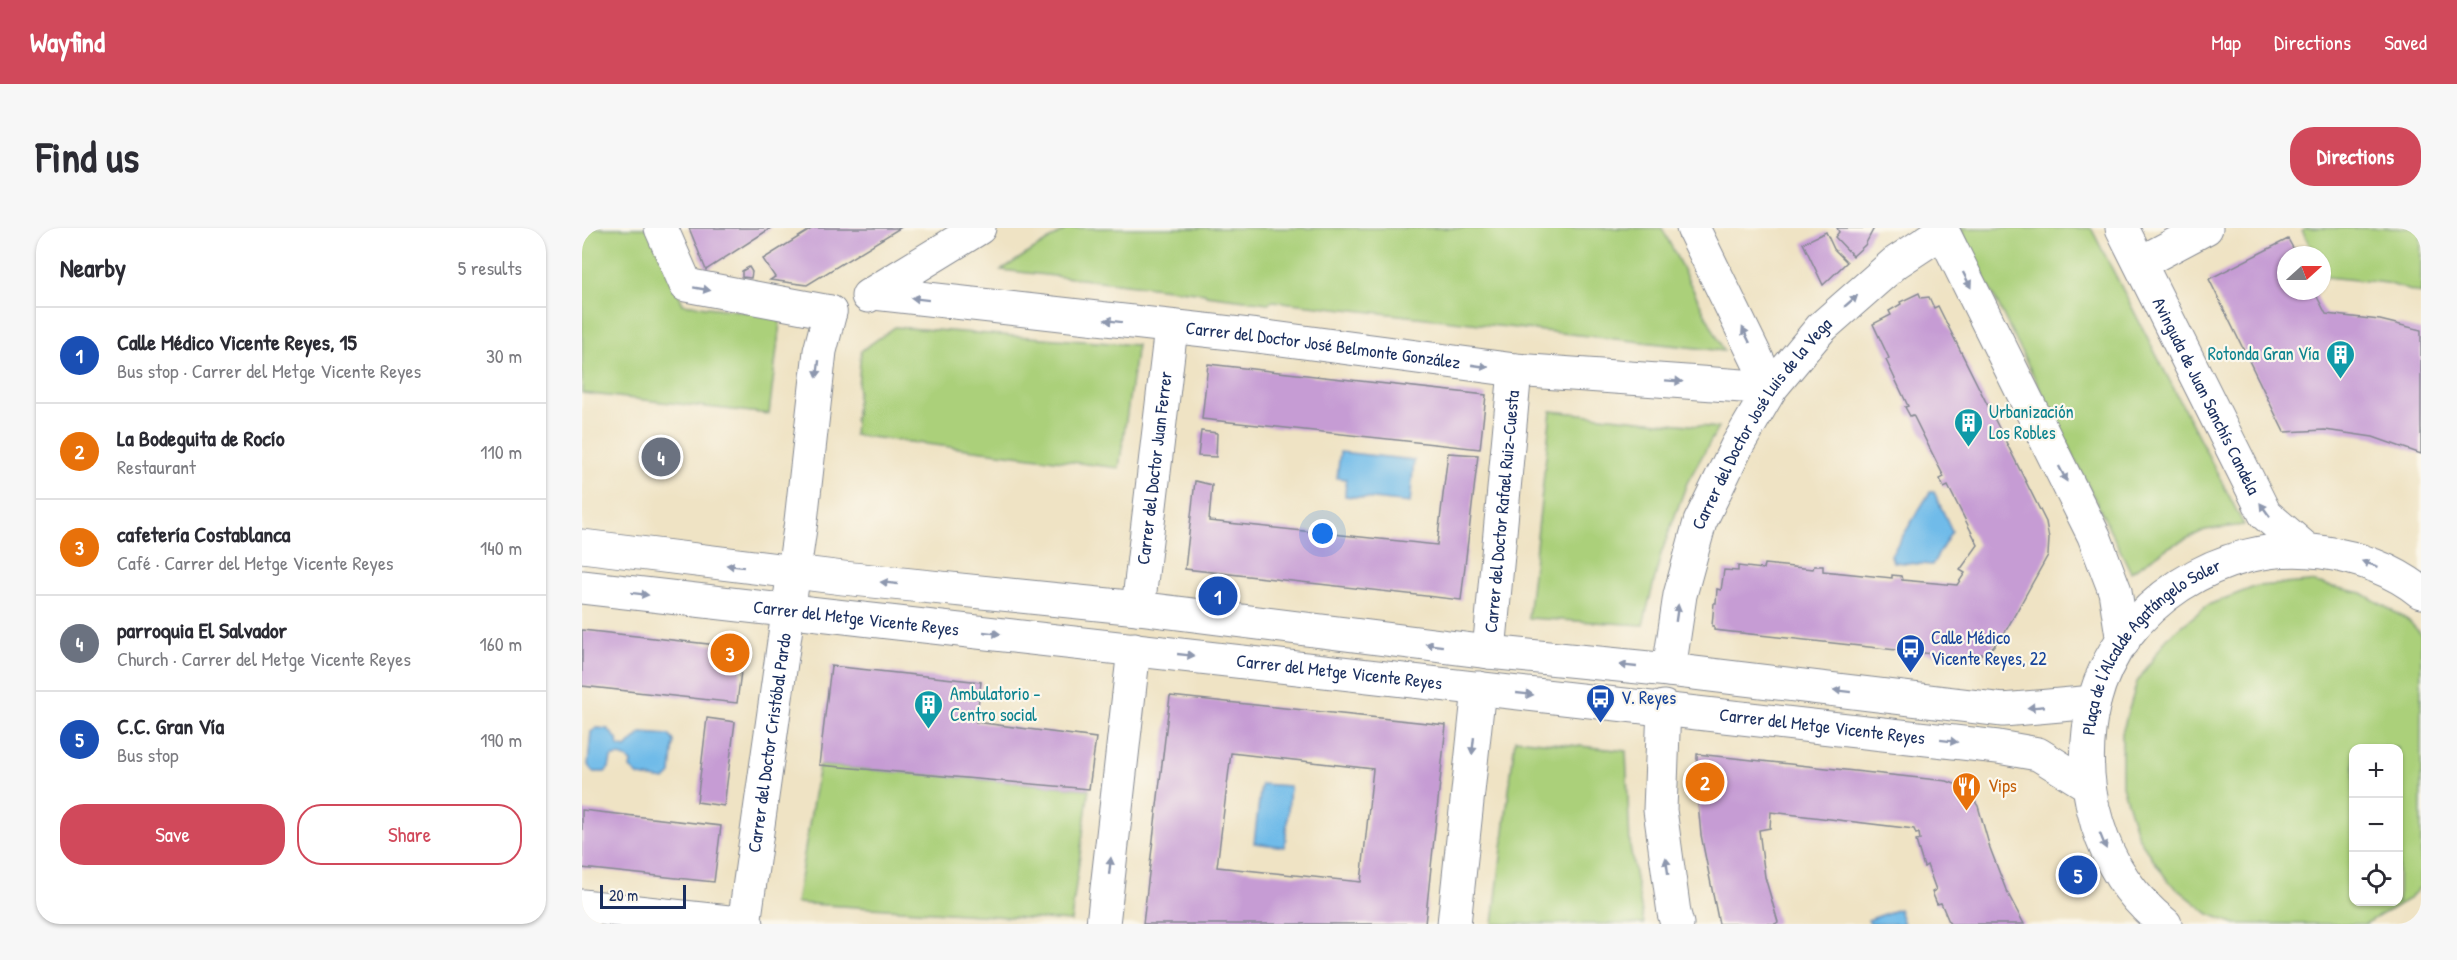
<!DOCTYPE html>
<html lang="en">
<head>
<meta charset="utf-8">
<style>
	body { margin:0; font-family:"Patrick Hand",sans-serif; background:#f7f7f7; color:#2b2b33 }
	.controls { position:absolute; right:18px; bottom:18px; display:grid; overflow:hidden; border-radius:12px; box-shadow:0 2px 4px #0004 }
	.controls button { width:54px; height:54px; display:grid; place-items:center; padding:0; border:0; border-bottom:2px solid #e1e1e2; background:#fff; color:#2b2b33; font:30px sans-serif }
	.compass { position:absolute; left:1695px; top:18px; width:54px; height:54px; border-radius:50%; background:#fff; box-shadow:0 2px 4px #0004; rotate:69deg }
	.scale { position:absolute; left:18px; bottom:15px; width:86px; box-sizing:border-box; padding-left:6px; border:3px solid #1b2f5e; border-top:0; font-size:16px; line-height:21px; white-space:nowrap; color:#1b2f5e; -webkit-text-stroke:4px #fbf7ec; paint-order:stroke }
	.you { position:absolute; left:741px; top:306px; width:21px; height:21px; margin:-15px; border:4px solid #fff; border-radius:50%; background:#1a73e8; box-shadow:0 0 0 9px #1a73e833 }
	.badge { display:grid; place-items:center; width:39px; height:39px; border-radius:50%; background:#d1495b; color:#fff; font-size:20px; font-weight:700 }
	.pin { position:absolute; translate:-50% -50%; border:3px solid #fff; box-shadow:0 2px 6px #0006 }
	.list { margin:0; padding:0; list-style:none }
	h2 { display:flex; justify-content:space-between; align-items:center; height:78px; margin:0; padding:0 24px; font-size:26px }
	h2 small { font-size:20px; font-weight:400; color:#7c7c81 }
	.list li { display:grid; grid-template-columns:39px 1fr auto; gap:18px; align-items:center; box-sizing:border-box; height:96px; padding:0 24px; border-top:2px solid #e1e1e2 }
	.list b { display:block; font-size:22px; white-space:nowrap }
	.list p { margin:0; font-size:20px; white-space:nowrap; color:#7c7c81 }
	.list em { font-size:20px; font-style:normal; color:#7c7c81 }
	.actions { display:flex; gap:12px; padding:18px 24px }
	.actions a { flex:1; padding:14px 0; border:2px solid #d1495b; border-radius:24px; text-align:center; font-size:21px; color:#d1495b }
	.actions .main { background:#d1495b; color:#fff }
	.icon { flex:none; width:33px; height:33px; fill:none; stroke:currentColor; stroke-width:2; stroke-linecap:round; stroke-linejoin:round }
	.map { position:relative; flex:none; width:1839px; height:696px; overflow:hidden; border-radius:24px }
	header { display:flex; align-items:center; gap:36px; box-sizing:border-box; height:84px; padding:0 30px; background:#d1495b; color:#fff }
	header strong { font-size:28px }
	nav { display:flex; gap:33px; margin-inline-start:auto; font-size:21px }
	.intro { display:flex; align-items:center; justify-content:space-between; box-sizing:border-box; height:144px; padding:0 36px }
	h1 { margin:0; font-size:42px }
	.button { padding:15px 27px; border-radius:24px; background:#d1495b; color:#fff; font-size:21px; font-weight:700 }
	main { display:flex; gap:36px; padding:0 36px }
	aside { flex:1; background:#fff; border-radius:24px; box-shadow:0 2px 4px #0004 }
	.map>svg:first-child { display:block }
</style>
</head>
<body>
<header>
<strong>Wayfind</strong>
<nav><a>Map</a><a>Directions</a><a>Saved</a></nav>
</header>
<div class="intro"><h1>Find us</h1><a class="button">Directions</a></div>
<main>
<aside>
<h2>Nearby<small>5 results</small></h2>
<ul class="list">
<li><span class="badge" style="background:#1a4fb4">1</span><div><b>Calle Médico Vicente Reyes, 15</b><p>Bus stop · Carrer del Metge Vicente Reyes</p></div><em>30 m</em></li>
<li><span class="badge" style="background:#e8710a">2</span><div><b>La Bodeguita de Rocío</b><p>Restaurant</p></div><em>110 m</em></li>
<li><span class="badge" style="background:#e8710a">3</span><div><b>cafetería Costablanca</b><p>Café · Carrer del Metge Vicente Reyes</p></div><em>140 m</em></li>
<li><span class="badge" style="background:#6b7280">4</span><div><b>parroquia El Salvador</b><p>Church · Carrer del Metge Vicente Reyes</p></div><em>160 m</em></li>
<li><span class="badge" style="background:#1a4fb4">5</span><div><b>C.C. Gran Vía</b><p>Bus stop</p></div><em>190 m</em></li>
</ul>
<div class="actions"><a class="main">Save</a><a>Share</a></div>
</aside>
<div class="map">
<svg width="1839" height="696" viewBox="0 0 1839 696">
	<rect width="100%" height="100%" fill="#fbf7ec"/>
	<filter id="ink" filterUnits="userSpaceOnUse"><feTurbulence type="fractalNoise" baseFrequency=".0167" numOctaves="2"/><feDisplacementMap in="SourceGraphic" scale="12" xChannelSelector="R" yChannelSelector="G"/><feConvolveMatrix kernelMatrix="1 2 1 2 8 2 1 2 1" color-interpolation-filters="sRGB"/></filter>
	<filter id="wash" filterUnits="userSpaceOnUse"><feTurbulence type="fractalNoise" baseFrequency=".008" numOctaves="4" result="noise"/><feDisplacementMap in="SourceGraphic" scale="24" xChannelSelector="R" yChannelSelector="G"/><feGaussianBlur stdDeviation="1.35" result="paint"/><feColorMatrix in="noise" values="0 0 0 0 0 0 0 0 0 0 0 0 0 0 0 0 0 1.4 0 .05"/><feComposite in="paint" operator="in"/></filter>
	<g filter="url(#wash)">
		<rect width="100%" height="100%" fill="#efe3c4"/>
		<g fill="#abd07a" stroke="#63806c" stroke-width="1.5" fill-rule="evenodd">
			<path d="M0 0H69L101 76 199 88 187 186 0 165Z"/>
			<path d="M486 0H1080L1142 123 691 73 686 75 624 67 623 65 419 42Z"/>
			<path d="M1378 0H1509L1662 297 1623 302 1587 319 1549 344Z"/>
			<path d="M1724 0H1839V66L1805 55 1744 49 1740 41V27H1733L1720 2Z"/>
			<path d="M313 99 555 117 537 240 272 207 279 123Z"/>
			<path d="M969 183 1136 200 1105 255 1079 326 1061 397 946 390Z"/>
			<path d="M1728 354 1780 365 1826 392 1839 406V658L1827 671 1783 696H1653L1627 686 1586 653 1556 609 1540 558V505L1555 454 1585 410 1626 377 1675 358ZM1772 520H1816V674H1772Z"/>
			<path d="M933 511 1044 523 1048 618 1062 696H911Z"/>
			<path d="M237 537 507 561 489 693 214 675Z"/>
		</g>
		<g fill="#70bbe9" stroke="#4675a4" stroke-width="1.5">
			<path d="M758 224 832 232 828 275 763 268 764 251 755 250Z"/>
			<path d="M1348 264H1352L1370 303 1350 337 1311 334 1309 327Z"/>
			<path d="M15 500 26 501 35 511 36 518 44 520 59 505 87 507 92 513 89 546 83 552 57 548 48 540 49 534C44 529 36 526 29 530L27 540 23 544H11L6 537 9 504Z"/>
			<path d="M679 556 708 558 703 619 672 615Z"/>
			<path d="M1317 681 1322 696H1288L1286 692Z"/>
		</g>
		<g id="blocks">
			<g fill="#c69cd4" fill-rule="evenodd">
				<path d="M107 0H189L124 42Z"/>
				<path d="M231 0H318L225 57 188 52 193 49 181 31Z"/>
				<path d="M1255 0H1292L1283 17 1271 28 1253 9 1257 4Z"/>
				<path d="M1244 4 1252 21 1265 34 1241 57 1221 15Z"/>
				<path d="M1706 11 1715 27H1704V63H1732L1744 86 1798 92 1839 102V226L1791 209 1743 202 1702 204 1627 51Z"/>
				<path d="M167 39 170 44 169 50 160 49V43Z"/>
				<path d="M1337 65 1339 70 1347 69 1352 80 1356 78 1464 294 1467 311 1466 327 1422 406 1406 424 1387 430 1132 402V398H1130L1132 375H1134L1135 361 1139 362 1142 342 1156 343V338L1181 341 1182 336 1231 341 1232 338H1241V343L1310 350V347L1319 348 1320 352 1375 357 1383 345 1378 342 1396 317 1366 258 1362 260 1358 251 1362 249 1331 187 1328 188 1323 179 1326 178 1304 132 1307 130 1291 96 1309 87 1307 83 1319 76 1318 74Z"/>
				<path d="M626 136 904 167 898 221 620 191Z"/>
				<path d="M619 203 635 205 634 229 616 228Z"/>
				<path d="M866 225 896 227 879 372 603 341 613 253 630 257 627 293 855 317Z"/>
				<path d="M0 402 162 420 155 475 0 458Z"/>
				<path d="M249 438 399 454 394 494 514 510 507 561 237 537Z"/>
				<path d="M588 468 864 497 843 696H561ZM649 525 791 541 779 654 635 639Z"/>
				<path d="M125 490 153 494 142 578 115 574Z"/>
				<path d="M1115 526 1365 553 1378 558 1389 567 1396 578 1408 620 1424 662 1442 696H1368L1359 675 1355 676 1350 664 1354 662 1345 637 1342 639 1334 613 1338 612 1337 605 1334 606 1332 601 1189 584 1188 600 1177 602 1183 649 1196 694 1193 696H1137L1119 607 1115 564Z"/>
				<path d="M0 582 139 598 132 654 0 640Z"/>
			</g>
		</g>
	</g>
	<g filter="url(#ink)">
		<use href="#blocks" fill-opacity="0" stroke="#858991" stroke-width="1.5"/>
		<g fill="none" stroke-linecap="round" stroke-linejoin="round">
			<defs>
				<g id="minor">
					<path d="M79 0 104 57 248 84"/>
					<path d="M1558 35 1624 0"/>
					<path id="s1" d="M292 65 676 108 933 142 1189 160 1111 0"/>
					<path d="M286 68 397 0"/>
					<path d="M0 318 261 350 556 380 907 424 1087 442 1421 482 1512 474"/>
					<path id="s2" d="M0 359C472 414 945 463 1416 519L1456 526 1506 557"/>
					<path id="s3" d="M556 380 589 100"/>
					<path id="s4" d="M907 424 933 142"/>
					<path id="s5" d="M1087 442 1098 367 1118 294 1155 218 1189 160 1239 100 1313 35 1360 4"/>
					<path d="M1082 479 1078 582 1092 685 1095 696"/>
					<path d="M0 678 165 696"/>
					<path id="s6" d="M162 696 219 293 238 123 248 84"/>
					<path d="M521 696 552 421"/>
					<path d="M872 696 897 460"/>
				</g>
				<g id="major">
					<path d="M1359 0 1512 308 1533 363 1541 414"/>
					<path id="s7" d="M1540 0 1683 286 1725 322"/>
					<path id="s8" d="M1583 696C1516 644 1493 555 1512 474 1536 377 1641 310 1739 324 1775 329 1810 341 1839 364"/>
				</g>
			</defs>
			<use href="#minor" stroke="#858991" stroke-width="35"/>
			<use href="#major" stroke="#858991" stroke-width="35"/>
			<use href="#minor" stroke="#fff" stroke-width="33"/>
			<use href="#major" stroke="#fff" stroke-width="33"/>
		</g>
		<defs><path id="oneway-solid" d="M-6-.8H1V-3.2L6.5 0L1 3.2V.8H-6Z" transform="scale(1.5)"/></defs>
		<g fill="#8d97ae">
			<use href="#oneway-solid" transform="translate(1385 52) rotate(63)"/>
			<use href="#oneway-solid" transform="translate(120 61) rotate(10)"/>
			<use href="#oneway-solid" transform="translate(338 71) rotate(-173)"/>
			<use href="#oneway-solid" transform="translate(1269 73) rotate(-41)"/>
			<use href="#oneway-solid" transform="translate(531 93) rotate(-173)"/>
			<use href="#oneway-solid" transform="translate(1164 107) rotate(-116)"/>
			<use href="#oneway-solid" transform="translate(898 138) rotate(8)"/>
			<use href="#oneway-solid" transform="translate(236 141) rotate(97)"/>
			<use href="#oneway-solid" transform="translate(1092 153) rotate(4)"/>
			<use href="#oneway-solid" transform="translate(1481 246) rotate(63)"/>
			<use href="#oneway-solid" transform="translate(1683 282) rotate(-126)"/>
			<use href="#oneway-solid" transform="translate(1788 336) rotate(-161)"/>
			<use href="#oneway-solid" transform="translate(153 338) rotate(-173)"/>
			<use href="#oneway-solid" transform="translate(307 355) rotate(-174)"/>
			<use href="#oneway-solid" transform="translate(58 366) rotate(7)"/>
			<use href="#oneway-solid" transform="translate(1095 385) rotate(-82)"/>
			<use href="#oneway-solid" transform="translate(410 405) rotate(6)"/>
			<use href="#oneway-solid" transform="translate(852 417) rotate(-173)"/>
			<use href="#oneway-solid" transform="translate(604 427) rotate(6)"/>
			<use href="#oneway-solid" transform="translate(1046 438) rotate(-174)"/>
			<use href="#oneway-solid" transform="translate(1260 463) rotate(-173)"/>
			<use href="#oneway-solid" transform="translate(943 466) rotate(6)"/>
			<use href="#oneway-solid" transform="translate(1454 479) rotate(175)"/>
			<use href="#oneway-solid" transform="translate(1367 513) rotate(7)"/>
			<use href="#oneway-solid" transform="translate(891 518) rotate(96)"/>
			<use href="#oneway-solid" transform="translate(1521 613) rotate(68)"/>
			<use href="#oneway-solid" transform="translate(528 638) rotate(-84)"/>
			<use href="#oneway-solid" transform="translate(1085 638) rotate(-98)"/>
		</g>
	</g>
	<defs>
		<symbol id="building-pin" viewBox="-11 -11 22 30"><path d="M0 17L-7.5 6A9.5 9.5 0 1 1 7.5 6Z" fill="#0f9aa8" stroke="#fbf7ec"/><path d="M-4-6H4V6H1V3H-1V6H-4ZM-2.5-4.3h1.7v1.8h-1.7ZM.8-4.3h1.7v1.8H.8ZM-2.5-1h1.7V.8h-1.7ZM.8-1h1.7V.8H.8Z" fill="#fff"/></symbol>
		<symbol id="bus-pin" viewBox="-11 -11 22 30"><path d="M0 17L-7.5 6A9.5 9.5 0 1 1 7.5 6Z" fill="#1a4fb4" stroke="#fbf7ec"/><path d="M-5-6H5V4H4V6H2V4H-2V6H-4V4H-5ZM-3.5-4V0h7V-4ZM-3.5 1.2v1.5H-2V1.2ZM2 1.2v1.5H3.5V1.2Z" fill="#fff"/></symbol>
		<symbol id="restaurant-pin" viewBox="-11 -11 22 30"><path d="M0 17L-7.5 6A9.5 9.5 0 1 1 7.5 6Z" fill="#e8710a" stroke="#fbf7ec"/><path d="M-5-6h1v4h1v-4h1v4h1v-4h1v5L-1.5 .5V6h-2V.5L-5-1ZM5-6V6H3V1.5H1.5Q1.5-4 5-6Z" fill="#fff"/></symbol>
	</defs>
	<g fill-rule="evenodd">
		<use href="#building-pin" x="1742" y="110" width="33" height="45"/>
		<use href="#building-pin" x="1370" y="178" width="33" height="45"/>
		<use href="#bus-pin" x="1312" y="404" width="33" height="45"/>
		<use href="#bus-pin" x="1002" y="454" width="33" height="45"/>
		<use href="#building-pin" x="330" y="460" width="33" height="45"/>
		<use href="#restaurant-pin" x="1368" y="542" width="33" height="45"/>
	</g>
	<g text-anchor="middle" stroke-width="4.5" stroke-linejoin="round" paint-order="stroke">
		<g font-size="18" fill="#1b2f5e" stroke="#fbf7ec">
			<text dy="6" stroke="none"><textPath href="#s1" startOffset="452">Carrer del Doctor José Belmonte González</textPath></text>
			<text dy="6" stroke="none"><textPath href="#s7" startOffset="188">Avinguda de Juan Sanchís Candela</textPath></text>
			<text dy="6" stroke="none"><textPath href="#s5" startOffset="268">Carrer del Doctor José Luis de la Vega</textPath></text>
			<text dy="6" stroke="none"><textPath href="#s3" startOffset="141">Carrer del Doctor Juan Ferrer</textPath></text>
			<text dy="6" stroke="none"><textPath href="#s4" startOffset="141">Carrer del Doctor Rafael Ruiz-Cuesta</textPath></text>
			<text dy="6" stroke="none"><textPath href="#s2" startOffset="276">Carrer del Metge Vicente Reyes</textPath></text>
			<text dy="6" stroke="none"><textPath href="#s8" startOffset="326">Plaça de l'Alcalde Agatángelo Soler</textPath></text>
			<text dy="6" stroke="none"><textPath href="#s2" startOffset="762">Carrer del Metge Vicente Reyes</textPath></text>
			<text dy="6" stroke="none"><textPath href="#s2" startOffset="1248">Carrer del Metge Vicente Reyes</textPath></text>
			<text dy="6" stroke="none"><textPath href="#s6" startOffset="183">Carrer del Doctor Cristóbal Pardo</textPath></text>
		</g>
		<g font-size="18" fill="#0d838f" stroke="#fbf7ec" text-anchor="start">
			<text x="1737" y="132" text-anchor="end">Rotonda Gran Vía</text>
			<text x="1407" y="190">Urbanización<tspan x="1407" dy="21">Los Robles</tspan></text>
			<text x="368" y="472">Ambulatorio -<tspan x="368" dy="21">Centro social</tspan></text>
		</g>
		<g font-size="18" fill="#164399" stroke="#fbf7ec" text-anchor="start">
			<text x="1349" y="416">Calle Médico<tspan x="1349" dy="21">Vicente Reyes, 22</tspan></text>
			<text x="1039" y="476">V. Reyes</text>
		</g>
		<g font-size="18" fill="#c56008" stroke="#fbf7ec" text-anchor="start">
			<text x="1406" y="564">Vips</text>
		</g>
	</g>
</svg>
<div class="controls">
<button>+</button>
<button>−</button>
<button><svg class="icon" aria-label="locate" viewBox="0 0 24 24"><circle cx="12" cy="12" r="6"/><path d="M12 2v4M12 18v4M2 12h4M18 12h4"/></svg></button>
</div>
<svg class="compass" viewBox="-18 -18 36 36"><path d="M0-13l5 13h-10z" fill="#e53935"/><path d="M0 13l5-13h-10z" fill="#7c7c81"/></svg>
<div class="scale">20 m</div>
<div class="you"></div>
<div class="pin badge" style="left:636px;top:368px;background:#1a4fb4">1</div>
<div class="pin badge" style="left:1123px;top:554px;background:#e8710a">2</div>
<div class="pin badge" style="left:148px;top:425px;background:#e8710a">3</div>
<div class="pin badge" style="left:79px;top:229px;background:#6b7280">4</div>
<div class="pin badge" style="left:1496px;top:647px;background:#1a4fb4">5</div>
</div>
</main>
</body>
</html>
